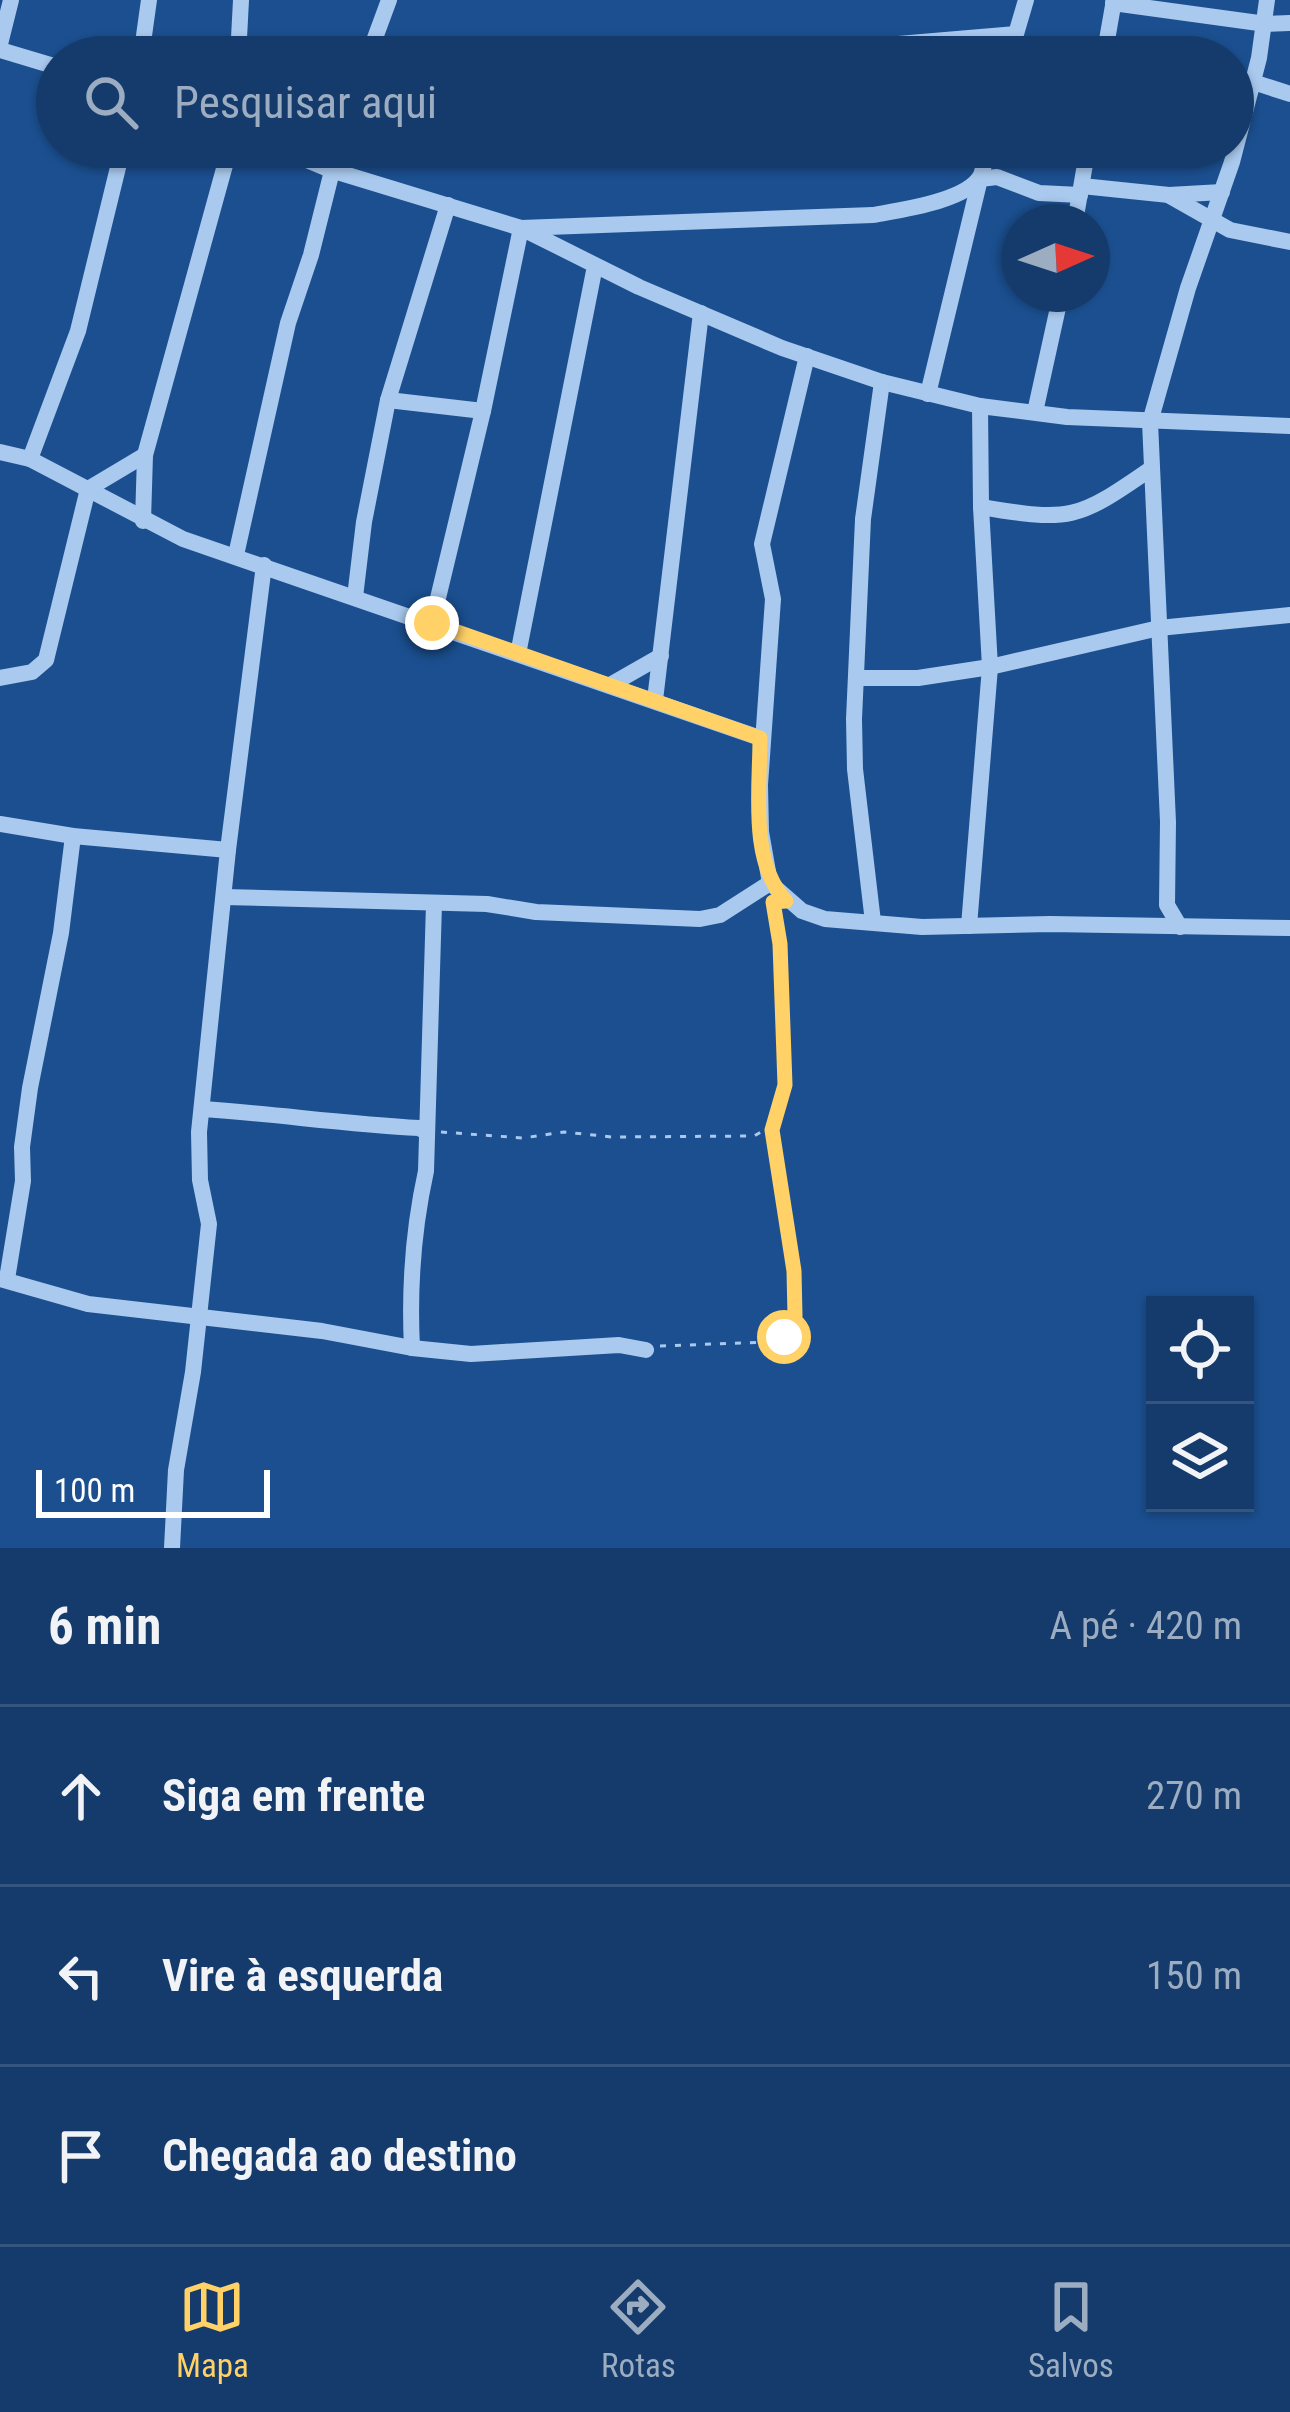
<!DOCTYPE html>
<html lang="pt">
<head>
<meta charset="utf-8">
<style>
	body { margin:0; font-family:"Roboto Condensed",sans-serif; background:#214673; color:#f1f3f6 }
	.controls { position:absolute; right:36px; bottom:36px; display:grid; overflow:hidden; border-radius:0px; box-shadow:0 3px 9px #0004 }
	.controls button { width:108px; height:108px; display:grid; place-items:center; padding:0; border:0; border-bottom:3px solid #33557e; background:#143b6b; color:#f1f3f6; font:60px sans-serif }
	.compass { position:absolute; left:1002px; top:204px; width:108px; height:108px; border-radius:50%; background:#143b6b; box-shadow:0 3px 9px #0004; rotate:87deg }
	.scale { position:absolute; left:36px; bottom:30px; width:234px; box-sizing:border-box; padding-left:12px; border:6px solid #fff; border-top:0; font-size:33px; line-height:42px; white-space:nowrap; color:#fff; -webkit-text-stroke:9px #1b4f8f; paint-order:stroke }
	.stop { position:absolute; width:36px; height:36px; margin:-27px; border:9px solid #ffd166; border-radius:50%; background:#fff }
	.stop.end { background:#ffd166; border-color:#fff; box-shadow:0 3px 12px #0008 }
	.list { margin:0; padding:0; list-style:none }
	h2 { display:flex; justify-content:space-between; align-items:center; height:156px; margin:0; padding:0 48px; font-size:51px }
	h2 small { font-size:39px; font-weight:400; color:#9dadc1 }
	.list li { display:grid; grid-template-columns:78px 1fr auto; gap:36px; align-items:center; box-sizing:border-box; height:180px; padding:0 48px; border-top:3px solid #33557e }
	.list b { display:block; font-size:45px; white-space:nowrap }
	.list em { font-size:39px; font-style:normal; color:#9dadc1 }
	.icon { flex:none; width:66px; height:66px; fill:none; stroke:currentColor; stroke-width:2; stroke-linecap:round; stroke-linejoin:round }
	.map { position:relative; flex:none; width:1290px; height:1548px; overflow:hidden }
	.search { position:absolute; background:#143b6b; box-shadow:0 3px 9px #0004; left:36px; right:36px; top:36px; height:132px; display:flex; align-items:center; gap:30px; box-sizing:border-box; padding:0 42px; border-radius:66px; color:#9dadc1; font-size:45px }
	.sheet { height:696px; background:#143b6b }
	nav { display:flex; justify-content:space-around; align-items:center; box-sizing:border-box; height:168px; border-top:3px solid #33557e; background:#143b6b; font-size:33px; color:#9dadc1 }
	nav a { display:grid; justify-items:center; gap:6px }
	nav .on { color:#ffd166 }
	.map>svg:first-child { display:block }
</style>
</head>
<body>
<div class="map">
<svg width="1290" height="1548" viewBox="0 0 1290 1548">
	<rect width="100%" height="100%" fill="#1b4f8f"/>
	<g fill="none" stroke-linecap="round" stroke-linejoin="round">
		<g stroke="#a9c9ee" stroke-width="3" stroke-dasharray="6 9" stroke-linecap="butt">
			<path d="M441 1132 523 1138 564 1132 612 1137 754 1136 768 1128 784 1099 785 1085 780 944 774 909"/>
			<path d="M660 1346 767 1342C777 1339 785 1339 790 1329 812 1290 770 1169 774 1123"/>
		</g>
		<g stroke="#a9c9ee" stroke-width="16">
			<path d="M1113 3 1266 24 1290 23"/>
			<path d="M0 44 11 0"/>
			<path d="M0 50 57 67"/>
			<path d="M141 57 149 0"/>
			<path d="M238 57 241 0"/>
			<path d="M368 57 389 0"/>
			<path d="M744 57 1016 34 1026 0"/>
			<path d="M1104 57 1114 0"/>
			<path d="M1253 82 1290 94"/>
			<path d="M276 147 331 170 521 228 639 287 782 348 882 382 980 406 1067 417 1290 426"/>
			<path d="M1082 186 1169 195 1222 192"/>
			<path d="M1170 196 1230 230 1290 242"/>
			<path d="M1075 222 1088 147"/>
			<path d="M807 356 762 544 773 599 760 785 761 832 770 883 802 911 825 919 922 927 1050 924 1290 928"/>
			<path d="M928 394 980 179 997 177 1039 193 1080 195"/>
			<path d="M388 400 483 411"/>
			<path d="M1035 412 1061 294"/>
			<path d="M0 452 30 459 183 539 760 738"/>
			<path d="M30 459 78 331 123 147"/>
			<path d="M981 507C1071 522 1077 520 1152 468"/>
			<path d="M143 521 145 455 230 147"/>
			<path d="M236 555 288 323 311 255 338 147"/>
			<path d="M355 597 364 522 388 400 448 205"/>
			<path d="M432 623 483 411 521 228 873 215C900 210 968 201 981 175 984 167 986 156 988 147"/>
			<path d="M518 654 595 266"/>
			<path d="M0 678 32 672 46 660 88 489 145 455"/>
			<path d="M857 678H918L990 667 1159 628 1290 615"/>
			<path d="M612 684 661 656"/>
			<path d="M655 700 701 313"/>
			<path d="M0 824 73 836 228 850"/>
			<path d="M224 897 487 904 536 912 700 919 720 915 770 883"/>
			<path d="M873 922 855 769 854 719 863 519 882 382"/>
			<path d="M969 926 990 667 981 507 980 406"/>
			<path d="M1180 927 1167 905 1168 822 1150 422 1188 288 1232 162 1259 58 1267 0"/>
			<path d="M202 1109C275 1114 346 1124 419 1128L427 1132"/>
			<path d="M0 1279 88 1304 322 1331 412 1348 471 1354 619 1345 646 1350"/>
			<path d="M7 1279 23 1181 22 1147 30 1088 61 933 73 836"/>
			<path d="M412 1348C409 1288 413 1230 426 1171L434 904"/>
			<path d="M172 1548 176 1470 193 1372 209 1224 200 1180 199 1132 228 850 264 565"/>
		</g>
	</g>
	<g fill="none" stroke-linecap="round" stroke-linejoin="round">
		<path stroke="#ffd166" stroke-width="15" d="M432 623 760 738C760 790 749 861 786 901L773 902 780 944 785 1085 772 1130 794 1271 795 1316 784 1337"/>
	</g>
</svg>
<div class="controls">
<button><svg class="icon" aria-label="locate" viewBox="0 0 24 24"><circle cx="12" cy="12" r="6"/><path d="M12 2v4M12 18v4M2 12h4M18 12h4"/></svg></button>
<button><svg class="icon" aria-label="layers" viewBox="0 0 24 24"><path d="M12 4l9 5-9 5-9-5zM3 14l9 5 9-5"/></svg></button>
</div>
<svg class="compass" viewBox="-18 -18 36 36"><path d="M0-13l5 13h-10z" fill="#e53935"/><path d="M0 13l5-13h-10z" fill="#9dadc1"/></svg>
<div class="scale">100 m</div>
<div class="stop" style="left:784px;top:1337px"></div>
<div class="stop end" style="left:432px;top:623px"></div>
<div class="search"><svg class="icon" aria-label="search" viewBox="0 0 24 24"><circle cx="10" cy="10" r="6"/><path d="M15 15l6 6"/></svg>Pesquisar aqui</div>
</div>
<section class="sheet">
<h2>6 min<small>A pé · 420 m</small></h2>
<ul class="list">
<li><svg class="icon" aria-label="ahead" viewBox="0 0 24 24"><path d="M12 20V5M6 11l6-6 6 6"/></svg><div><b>Siga em frente</b></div><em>270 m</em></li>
<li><svg class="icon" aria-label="left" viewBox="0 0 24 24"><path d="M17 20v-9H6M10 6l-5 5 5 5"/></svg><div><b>Vire à esquerda</b></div><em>150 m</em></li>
<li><svg class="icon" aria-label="arrive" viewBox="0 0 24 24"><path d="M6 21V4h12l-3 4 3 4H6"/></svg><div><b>Chegada ao destino</b></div></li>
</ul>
</section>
<nav>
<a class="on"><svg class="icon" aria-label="map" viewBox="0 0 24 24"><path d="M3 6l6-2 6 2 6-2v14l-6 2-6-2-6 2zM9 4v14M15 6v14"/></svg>Mapa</a>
<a><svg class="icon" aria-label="directions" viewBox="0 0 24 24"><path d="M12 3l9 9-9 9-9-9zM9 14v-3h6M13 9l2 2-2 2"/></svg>Rotas</a>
<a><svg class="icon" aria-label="saved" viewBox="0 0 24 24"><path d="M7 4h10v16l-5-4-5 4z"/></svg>Salvos</a>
</nav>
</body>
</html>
